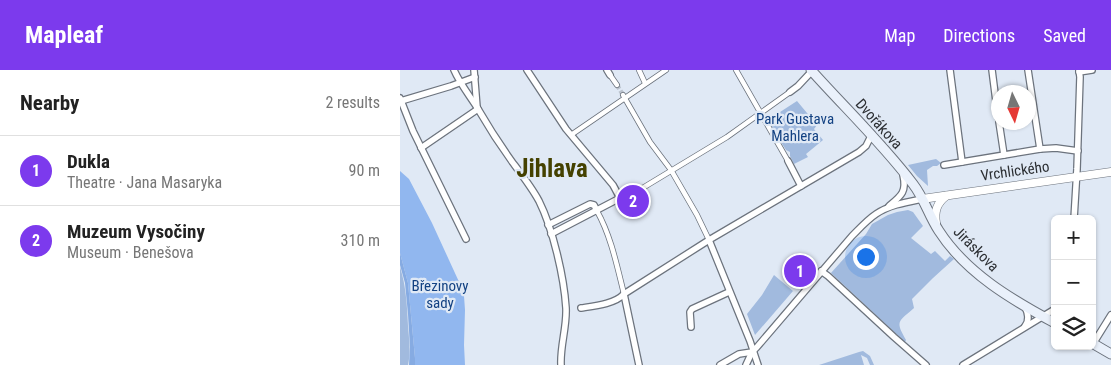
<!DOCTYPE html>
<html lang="en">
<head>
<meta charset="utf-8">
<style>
	body { margin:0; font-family:"Roboto Condensed",sans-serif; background:#f2f2f2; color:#222 }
	.controls { position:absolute; right:15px; bottom:15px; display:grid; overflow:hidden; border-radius:8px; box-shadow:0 1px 4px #0004 }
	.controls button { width:45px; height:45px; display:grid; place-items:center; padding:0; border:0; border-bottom:1px solid #e0e0e0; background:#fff; color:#222; font:25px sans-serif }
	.compass { position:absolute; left:591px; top:15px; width:45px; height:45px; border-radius:50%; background:#fff; box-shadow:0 1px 4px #0004; rotate:175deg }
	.you { position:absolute; left:465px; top:186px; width:18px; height:18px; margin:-12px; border:4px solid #fff; border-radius:50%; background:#1a73e8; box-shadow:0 0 0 8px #1a73e833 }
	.badge { display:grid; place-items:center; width:32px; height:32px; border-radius:50%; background:#7c3aed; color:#fff; font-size:16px; font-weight:700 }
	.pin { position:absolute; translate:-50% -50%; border:2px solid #fff; box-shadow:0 1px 5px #0006 }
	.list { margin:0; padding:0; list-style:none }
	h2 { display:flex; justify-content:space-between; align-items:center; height:65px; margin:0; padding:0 20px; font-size:21px }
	h2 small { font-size:16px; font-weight:400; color:#767676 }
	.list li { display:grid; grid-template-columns:32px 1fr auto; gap:15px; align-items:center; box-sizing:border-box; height:70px; padding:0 20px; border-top:1px solid #e0e0e0 }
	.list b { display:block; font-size:19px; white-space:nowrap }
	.list p { margin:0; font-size:16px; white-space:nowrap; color:#767676 }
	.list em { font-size:16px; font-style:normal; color:#767676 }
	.icon { flex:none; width:28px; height:28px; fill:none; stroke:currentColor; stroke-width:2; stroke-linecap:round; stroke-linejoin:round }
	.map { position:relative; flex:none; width:711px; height:295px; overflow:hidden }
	header { display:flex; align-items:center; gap:30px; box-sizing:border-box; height:70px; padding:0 25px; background:#7c3aed; color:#fff }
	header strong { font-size:24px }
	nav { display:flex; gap:28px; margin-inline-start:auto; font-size:18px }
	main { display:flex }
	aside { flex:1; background:#fff }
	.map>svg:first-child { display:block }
</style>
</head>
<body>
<header>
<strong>Mapleaf</strong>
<nav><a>Map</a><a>Directions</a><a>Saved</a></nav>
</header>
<main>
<aside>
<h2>Nearby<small>2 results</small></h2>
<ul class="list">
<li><span class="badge">1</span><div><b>Dukla</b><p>Theatre · Jana Masaryka</p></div><em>90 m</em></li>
<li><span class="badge">2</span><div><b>Muzeum Vysočiny</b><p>Museum · Benešova</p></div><em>310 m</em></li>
</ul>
</aside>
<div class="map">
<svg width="711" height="295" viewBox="0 0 711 295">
	<rect width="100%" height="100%" fill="#e0e9f5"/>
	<g fill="#a1bade">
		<path d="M397 31 417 55 414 59 423 70 406 84 408 87 394 94 390 86V82L386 80 369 53 379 46 377 44Z"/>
		<path d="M536 89 541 93 537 96H533L527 100 528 116 517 106 508 95Z"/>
		<path d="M508 140 513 142 523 156 511 168 531 184 535 181 545 191 550 186 554 189 533 208 512 229 514 238C498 252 495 251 506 270L505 272 431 203 466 164 472 154 488 145 497 142Z"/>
		<path d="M0 197C6 216 7 235 8 256 9 269 11 282 8 295H0Z"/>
		<path d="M374 205 393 221 355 265 347 244 362 225Z"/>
		<path d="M463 281 470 286 474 295H470L467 288 461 285 464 295H419L459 282Z"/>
	</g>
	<path fill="#91b7ef" d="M0 101 9 109 32 153 60 214 64 226 65 240 64 275 65 295H15V288L8 213 0 183Z"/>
	<path fill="#86abe2" d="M0 183 8 213 15 288V295H9L10 277 8 244 5 213 0 195Z"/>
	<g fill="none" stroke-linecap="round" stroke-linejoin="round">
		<path stroke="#bcc4ce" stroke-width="4.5" stroke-dasharray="4.5 2" stroke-linecap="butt" d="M217 15 223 25"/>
		<defs>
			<g id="pedestrian">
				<path d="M239 0 245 13"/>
				<path d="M336 0 388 91"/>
				<path d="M210 5 217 15"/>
				<path d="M223 25 250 72 271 100 297 145 309 170"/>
				<path d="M171 65 266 0"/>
				<path d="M220 128 231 125 327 67 390 22"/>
				<path d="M197 141C211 166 217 196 224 224"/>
			</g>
			<g id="minor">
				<path d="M54 0C60 14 70 26 78 39 89 58 100 75 113 93 122 105 132 118 139 131 153 159 164 207 166 238 167 257 160 276 161 295"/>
				<path d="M74 0 77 37"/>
				<path d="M127 0 166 59 213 115 220 128 151 164"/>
				<path d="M207 0 210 5"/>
				<path d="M550 0 562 92"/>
				<path d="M592 0 598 47"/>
				<path d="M628 0 640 79"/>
				<path d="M679 2 692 0"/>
				<path d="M390 22 398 16 412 1"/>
				<path d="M0 28 13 61 66 169"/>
				<path d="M1 31 51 16 75 7"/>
				<path d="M599 52 604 85"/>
				<path d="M21 78 78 39"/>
				<path d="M388 91 401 116"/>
				<path d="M544 95 640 79 656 78 678 81"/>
				<path d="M489 136C501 126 507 122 503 105"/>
				<path d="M674 149 677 99 680 7 679 0"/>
				<path d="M148 155 190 134 194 135 197 141"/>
				<path d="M309 170 350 271 358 295"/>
				<path d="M421 201 428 206 494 267 526 295"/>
				<path d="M224 224 239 295"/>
				<path d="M181 238C194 236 215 234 224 224L309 170 459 82 466 76 472 64"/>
				<path d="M625 256C630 250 628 243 625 237"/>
				<path d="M291 257 290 242 292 239 329 222"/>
				<path d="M693 274 711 245"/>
				<path d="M320 295 339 284 352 282"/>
				<path d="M346 295 352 282 357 277 452 166C459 159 467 150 476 144 489 135 507 132 522 129"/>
				<path d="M563 295 655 239"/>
			</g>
			<g id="tertiary">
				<path d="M522 129 711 102"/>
				<path d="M536 153C534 141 537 133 546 126"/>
			</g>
			<g id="secondary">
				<path d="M411 0C445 38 482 73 513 114 524 128 529 146 539 161 566 203 612 230 655 253"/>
				<path d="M692 273 711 284"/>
			</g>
		</defs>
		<use href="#pedestrian" stroke="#6c737d" stroke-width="6"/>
		<use href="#minor" stroke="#6c737d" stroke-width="8"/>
		<use href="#tertiary" stroke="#6c737d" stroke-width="9"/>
		<use href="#secondary" stroke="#6c737d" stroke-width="11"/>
		<use href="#pedestrian" stroke="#fff" stroke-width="4.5"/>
		<use href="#minor" stroke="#fff" stroke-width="5.5"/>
		<use href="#tertiary" stroke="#fff" stroke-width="8"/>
		<use href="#secondary" stroke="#eaf1fb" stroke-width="9"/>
	</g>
	<g text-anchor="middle" stroke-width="4.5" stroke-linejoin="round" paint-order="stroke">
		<g font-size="15" fill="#124182" stroke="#e0e9f5">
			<text x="395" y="54">Park Gustava<tspan x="395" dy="17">Mahlera</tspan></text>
			<text x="40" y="221">Březinovy<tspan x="40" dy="17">sady</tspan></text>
		</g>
		<g font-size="15" fill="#2b2e32" stroke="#e0e9f5">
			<text transform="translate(479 54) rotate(48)" y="5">Dvořákova</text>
			<text transform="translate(615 101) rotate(-8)" y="5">Vrchlického</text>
			<text transform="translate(576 179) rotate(45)" y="5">Jiráskova</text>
		</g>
		<g font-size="25" font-weight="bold" fill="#444100" stroke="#e0e9f5">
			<text x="152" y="107">Jihlava</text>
		</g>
	</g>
</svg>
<div class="controls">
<button>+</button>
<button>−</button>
<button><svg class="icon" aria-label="layers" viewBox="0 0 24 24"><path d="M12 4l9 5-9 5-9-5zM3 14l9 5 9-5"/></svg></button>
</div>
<svg class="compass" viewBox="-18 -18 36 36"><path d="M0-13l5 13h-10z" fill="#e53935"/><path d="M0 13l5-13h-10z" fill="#767676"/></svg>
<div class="you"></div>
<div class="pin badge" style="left:400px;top:201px">1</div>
<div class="pin badge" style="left:233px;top:131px">2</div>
</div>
</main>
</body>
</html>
